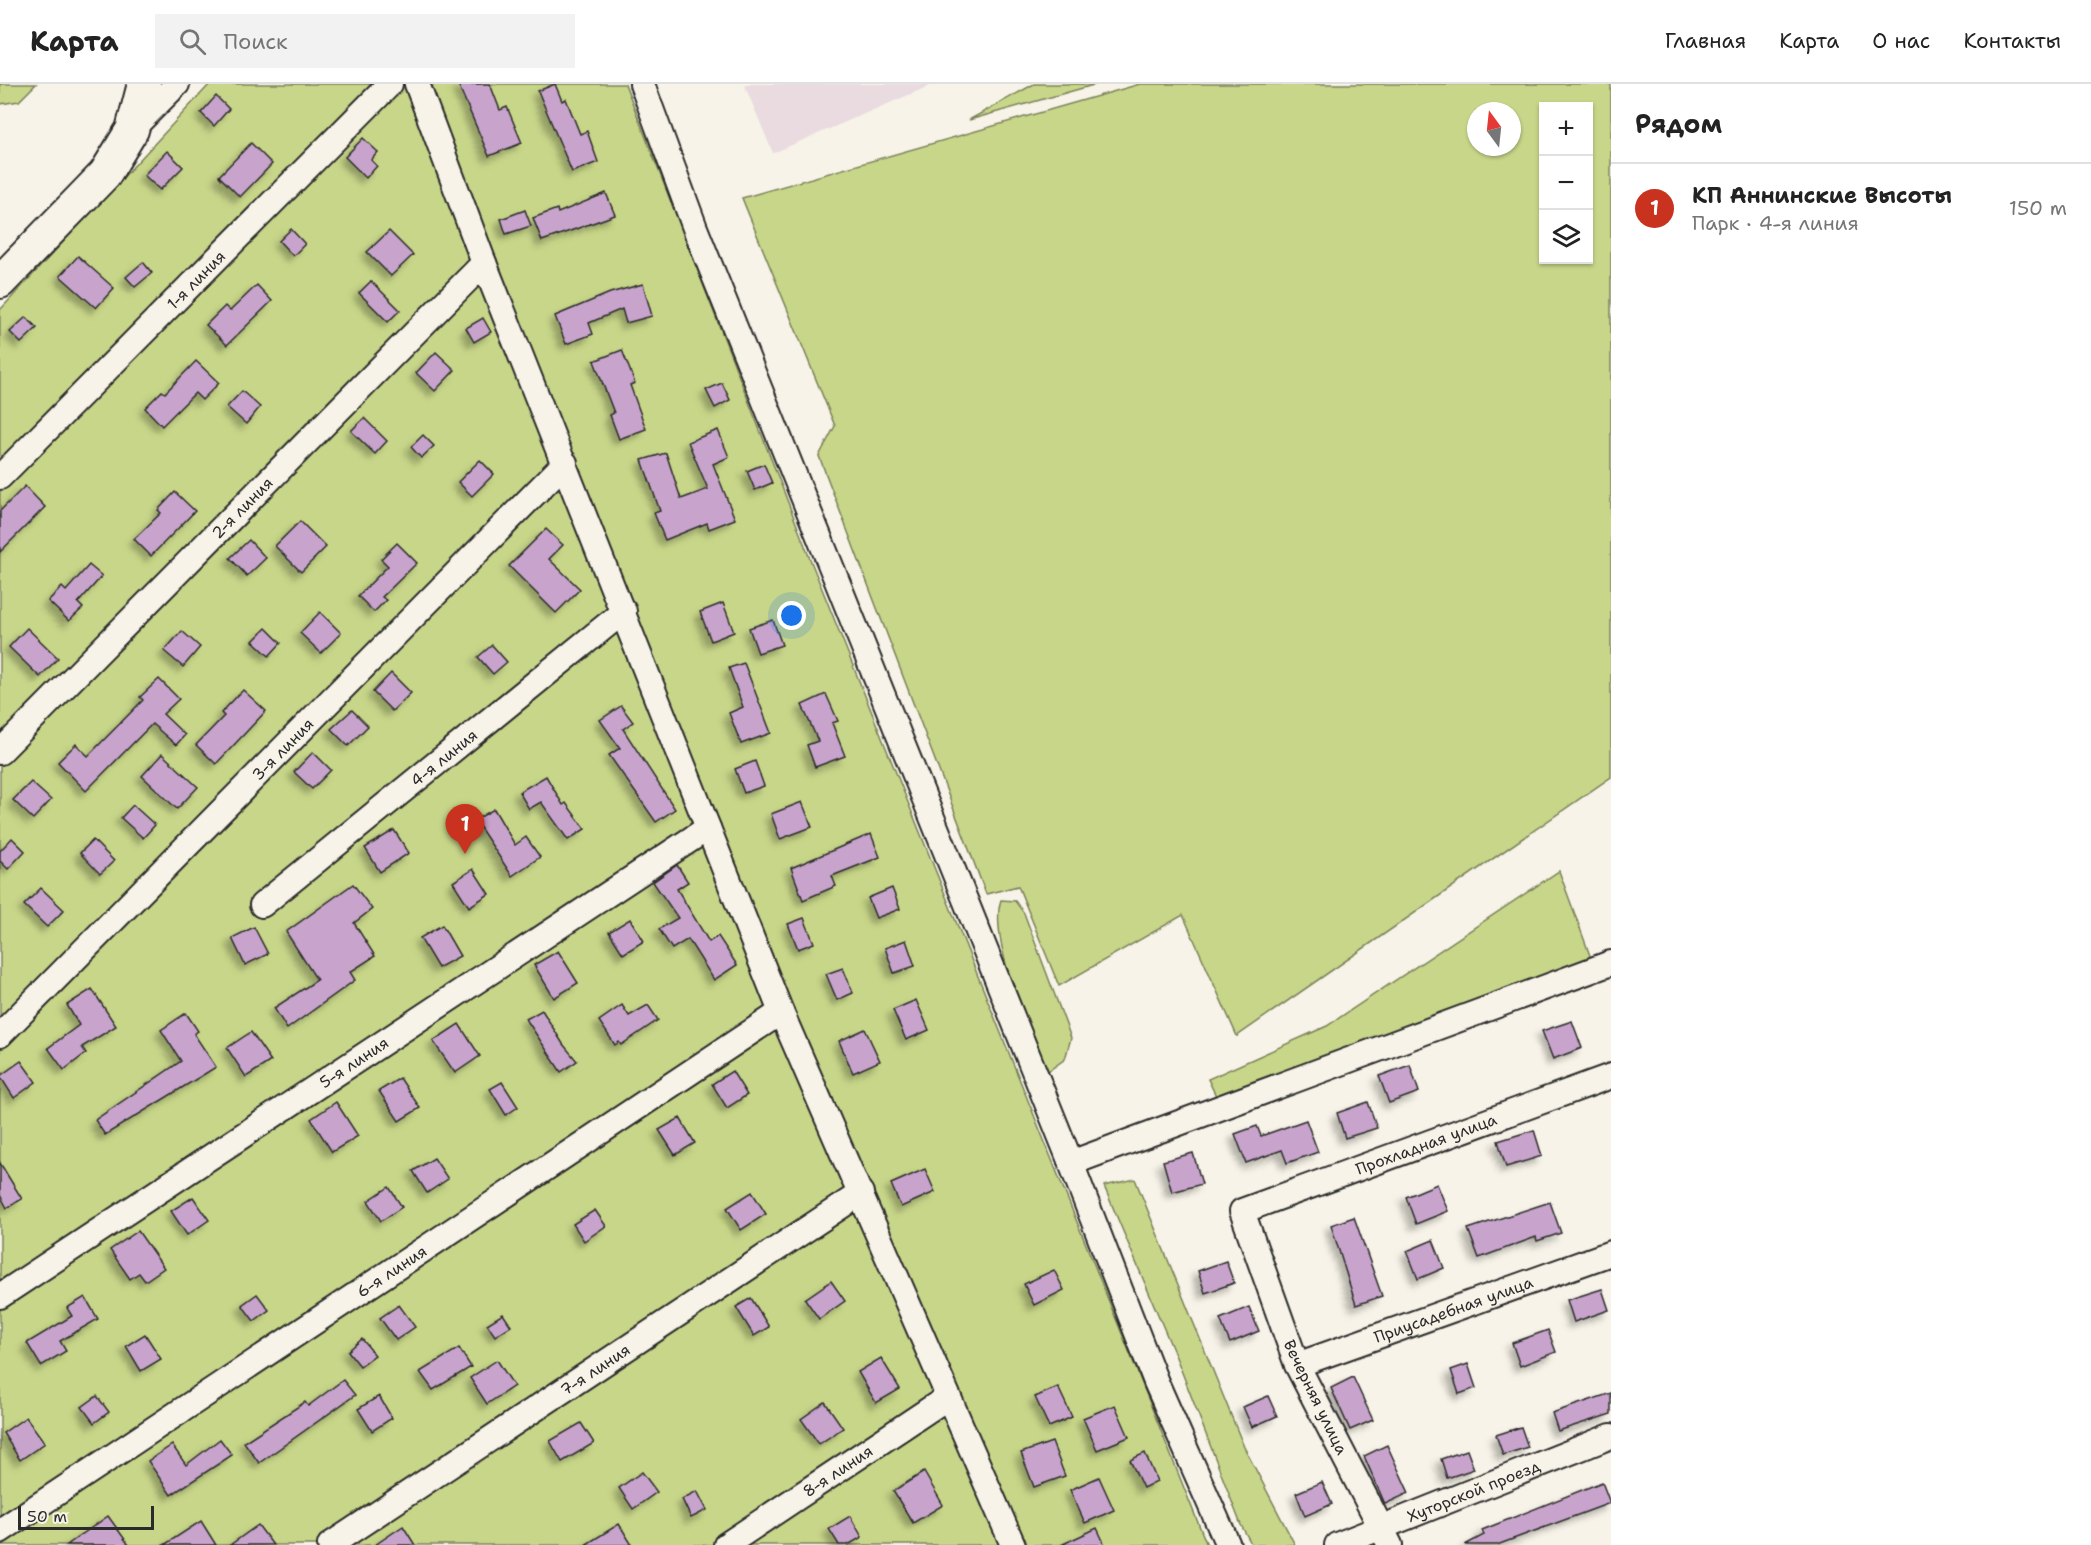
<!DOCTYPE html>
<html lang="ru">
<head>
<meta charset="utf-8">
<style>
	body { margin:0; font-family:"Shantell Sans",sans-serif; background:#f2f2f2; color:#222 }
	.controls { position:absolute; right:18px; top:18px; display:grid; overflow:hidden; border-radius:0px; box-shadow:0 2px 4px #0004 }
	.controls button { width:54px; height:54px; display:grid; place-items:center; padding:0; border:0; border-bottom:2px solid #e0e0e0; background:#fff; color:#222; font:30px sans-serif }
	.compass { position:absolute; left:1467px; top:18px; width:54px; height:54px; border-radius:50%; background:#fff; box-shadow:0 2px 4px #0004; rotate:345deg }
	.scale { position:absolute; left:18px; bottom:15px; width:136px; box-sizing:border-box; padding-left:6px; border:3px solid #2b2b2b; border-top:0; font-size:16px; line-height:21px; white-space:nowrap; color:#2b2b2b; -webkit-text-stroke:4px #f7f3e8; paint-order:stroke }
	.you { position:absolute; left:792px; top:532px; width:21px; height:21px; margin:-15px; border:4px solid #fff; border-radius:50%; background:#1a73e8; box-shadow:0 0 0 9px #1a73e833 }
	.badge { display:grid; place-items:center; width:39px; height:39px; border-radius:50%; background:#c8321e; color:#fff; font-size:20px; font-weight:700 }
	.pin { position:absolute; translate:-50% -50px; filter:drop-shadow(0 2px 3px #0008) }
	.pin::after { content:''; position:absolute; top:32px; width:21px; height:18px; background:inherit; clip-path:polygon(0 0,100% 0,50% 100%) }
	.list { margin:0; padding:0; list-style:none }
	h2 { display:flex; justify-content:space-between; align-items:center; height:78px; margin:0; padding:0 24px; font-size:26px }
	h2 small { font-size:20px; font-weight:400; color:#767676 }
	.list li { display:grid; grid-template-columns:39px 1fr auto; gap:18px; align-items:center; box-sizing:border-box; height:90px; padding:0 24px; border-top:2px solid #e0e0e0 }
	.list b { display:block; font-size:22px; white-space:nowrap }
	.list p { margin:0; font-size:20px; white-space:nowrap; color:#767676 }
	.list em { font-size:20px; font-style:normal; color:#767676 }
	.icon { flex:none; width:33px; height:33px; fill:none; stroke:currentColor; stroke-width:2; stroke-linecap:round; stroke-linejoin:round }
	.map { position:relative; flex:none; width:1611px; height:1461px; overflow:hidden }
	header { display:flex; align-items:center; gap:36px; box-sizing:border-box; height:84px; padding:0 30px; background:#fff; border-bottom:2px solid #e0e0e0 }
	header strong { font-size:28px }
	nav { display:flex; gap:33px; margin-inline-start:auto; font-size:21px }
	.search { width:420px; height:54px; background:#f2f2f2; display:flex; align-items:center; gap:15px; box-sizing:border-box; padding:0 21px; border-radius:0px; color:#767676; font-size:22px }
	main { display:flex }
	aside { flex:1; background:#fff }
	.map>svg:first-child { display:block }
</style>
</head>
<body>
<header>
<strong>Карта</strong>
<div class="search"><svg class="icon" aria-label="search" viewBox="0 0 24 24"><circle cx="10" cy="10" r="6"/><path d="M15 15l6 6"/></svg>Поиск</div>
<nav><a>Главная</a><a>Карта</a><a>О нас</a><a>Контакты</a></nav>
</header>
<main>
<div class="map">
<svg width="1611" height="1461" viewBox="0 0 1611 1461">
	<defs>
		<filter id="shadow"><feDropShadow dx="-5.5" dy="5.5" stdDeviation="3" flood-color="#0004"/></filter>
	</defs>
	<rect width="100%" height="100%" fill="#f7f3e8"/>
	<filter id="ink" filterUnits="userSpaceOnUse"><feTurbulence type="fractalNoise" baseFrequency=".0167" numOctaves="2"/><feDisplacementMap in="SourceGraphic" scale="12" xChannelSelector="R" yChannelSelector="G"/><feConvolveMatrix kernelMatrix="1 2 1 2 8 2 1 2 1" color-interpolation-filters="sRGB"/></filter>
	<g filter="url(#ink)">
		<path fill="#e9dbe0" d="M744 0H934L773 69Z"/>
		<g fill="#c8d689" stroke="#7a805a" stroke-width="1.5" fill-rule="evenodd">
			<path d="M0 0H36L19 17 0 20Z"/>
			<path d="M210 0H625L812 480 1207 1461H0V226Z"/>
			<path d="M1034 0H1097L969 36Z"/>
			<path d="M1140 0H1611V693L1237 952 1183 831 1059 902 1018 802 986 810 819 372 835 342 742 114ZM1544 22H1588V176H1544ZM1476 27H1512V63H1476Z"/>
			<path d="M1559 787 1592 877 1218 1016 1208 995 1327 942Z"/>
			<path d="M1001 816 1015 817 1024 829 1071 954 1065 975 1044 990C1030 952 988 853 1001 816Z"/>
			<path d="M1135 1095 1244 1363 1295 1461H1252L1241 1441 1178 1278 1104 1102Z"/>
		</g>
		<g fill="#c8a4cc" stroke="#2b2b2b" stroke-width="1.5" filter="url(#shadow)">
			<path d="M458 0H490L500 26 507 23 522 59 489 72Z"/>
			<path d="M555 0 562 17 566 15 580 50 587 47 598 78 572 88 538 7Z"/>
			<path d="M216 12 229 25 214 42 201 29Z"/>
			<path d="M363 54 378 68 371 76 377 82 366 94 345 73Z"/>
			<path d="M251 59 272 80 240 113 219 92Z"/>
			<path d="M167 67 183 83 160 106 144 91Z"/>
			<path d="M606 109 615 131 542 157 533 134 557 125 558 129Z"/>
			<path d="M525 126 531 142 506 150 501 135Z"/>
			<path d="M291 145 305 160 293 172 279 157Z"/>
			<path d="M389 147 413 171 391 192 367 168Z"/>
			<path d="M78 172 114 204 96 224 60 192Z"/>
			<path d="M143 178 152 189 135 203 126 193Z"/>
			<path d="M371 197 400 226 388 238 359 209Z"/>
			<path d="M643 200 652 232 626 239 622 225 589 239 593 250 566 260 555 232 610 209Z"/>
			<path d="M257 201 272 217 227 261 206 241 225 222 230 227Z"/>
			<path d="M26 233 37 244 21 259 10 248Z"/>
			<path d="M483 234 491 248 474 258 466 244Z"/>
			<path d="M622 266 635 299 630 301 646 345 619 355 610 331 614 329 594 277Z"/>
			<path d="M436 268 455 286 435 307 416 289Z"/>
			<path d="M196 277 219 299 202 316 195 309 162 342 145 324 162 307 165 309Z"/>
			<path d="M722 299 730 316 715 324 706 306Z"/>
			<path d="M242 307 260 323 246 340 227 323Z"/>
			<path d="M364 334 387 357 375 370 351 347Z"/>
			<path d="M718 346 729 373 713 380 735 435 709 445 707 439 665 456 654 429 660 427 642 376 666 369 681 415 708 405 688 358Z"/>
			<path d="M423 351 434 362 421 374 411 363Z"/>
			<path d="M480 376 494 390 472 412 458 398Z"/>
			<path d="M764 380 772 399 755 406 747 387Z"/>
			<path d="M25 402 45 423 0 468V427Z"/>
			<path d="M175 408 195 427 151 472 134 455 161 429 158 426Z"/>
			<path d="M300 437 326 463 301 488 275 462Z"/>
			<path d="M546 445 563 461 549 475 580 505 556 529 509 482Z"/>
			<path d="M249 456 266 474 247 492 230 474Z"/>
			<path d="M397 459 417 479 382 513 386 516 374 528 358 512 388 482 381 475Z"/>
			<path d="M89 481 102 492 78 519 83 524 69 537 48 517 62 503 66 507Z"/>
			<path d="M723 519 734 548 711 557 700 528Z"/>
			<path d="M320 528 341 549 321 569 300 549Z"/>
			<path d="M773 536 782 561 758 569 749 544Z"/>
			<path d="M27 544 58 574 40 593 9 563Z"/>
			<path d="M266 544 281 559 269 572 253 557Z"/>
			<path d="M182 547 200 563 183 583 164 567Z"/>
			<path d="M492 561 507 578 493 590 478 573Z"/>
			<path d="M744 579 771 649 741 660 729 629 743 623 729 584Z"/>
			<path d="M391 589 411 609 392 627 373 608Z"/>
			<path d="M159 595 179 615 163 630 185 651 176 661 152 640 86 707 58 678 76 660 88 672 143 616 140 613Z"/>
			<path d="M243 606 266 627 216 680 196 661 224 632 221 629Z"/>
			<path d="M826 610 838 637 832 639 845 672 815 683 807 661 818 657 802 621Z"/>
			<path d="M621 622 633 638 623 645 675 725 656 738 609 671 620 664 600 636Z"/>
			<path d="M352 626 368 642 348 662 331 645Z"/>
			<path d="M313 668 331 686 312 705 294 688Z"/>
			<path d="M162 670 198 703 177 725 142 692Z"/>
			<path d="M755 677 764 702 744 709 735 685Z"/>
			<path d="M546 692 563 721 566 719 585 745 568 756 541 718 529 725 519 708Z"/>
			<path d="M31 698 51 716 33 735 13 716Z"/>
			<path d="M802 718 812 743 780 755 771 730Z"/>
			<path d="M133 721 155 741 143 754 121 734Z"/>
			<path d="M494 725 515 761 526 753 540 773 512 792 475 736Z"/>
			<path d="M394 746 409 769 380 788 365 764Z"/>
			<path d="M871 750 880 773 832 792 836 802 803 816 791 784Z"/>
			<path d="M12 754 25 767 8 785 0 777V767Z"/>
			<path d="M93 756 114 777 100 790 80 769Z"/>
			<path d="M677 781 688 798 677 805 709 858 718 852 737 881 714 896 688 855 672 865 659 845 678 834 653 798Z"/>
			<path d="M473 785 489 810 469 823 453 798Z"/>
			<path d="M353 800 372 825 354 839 375 872 350 888 355 896 287 945 274 924 317 896 286 848Z"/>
			<path d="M41 804 64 826 47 843 24 821Z"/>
			<path d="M892 804 900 825 876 834 868 814Z"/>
			<path d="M804 834 814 859 798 865 788 840Z"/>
			<path d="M630 835 644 857 623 870 609 848Z"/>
			<path d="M442 841 460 872 438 884 420 854Z"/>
			<path d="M254 843 268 870 245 881 232 854Z"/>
			<path d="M906 856 915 882 894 889 885 864Z"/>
			<path d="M558 867 578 899 554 914 534 881Z"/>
			<path d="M843 884 853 909 837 916 826 890Z"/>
			<path d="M92 905 116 942 82 963 86 969 64 986 48 964 79 941 67 921Z"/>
			<path d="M916 916 929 946 906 956 893 926Z"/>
			<path d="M622 921 629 932 648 921 658 936 621 961 619 958 615 961 599 937Z"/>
			<path d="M542 926 563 960 577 977 561 988 526 935Z"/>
			<path d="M186 929 198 947 194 950 216 983 105 1051 95 1036 181 977 161 946Z"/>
			<path d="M1572 937 1582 964 1553 975 1542 947Z"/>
			<path d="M459 940 480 972 455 989 433 957Z"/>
			<path d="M865 945 880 977 853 989 839 957Z"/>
			<path d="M251 948 271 977 246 993 227 964Z"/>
			<path d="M21 977 36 998 14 1014 0 992Z"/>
			<path d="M1410 981 1419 1008 1389 1019 1379 992Z"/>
			<path d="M732 987 747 1011 727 1024 712 1000Z"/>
			<path d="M400 994 420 1024 399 1037 379 1007Z"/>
			<path d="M502 998 518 1023 506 1031 490 1005Z"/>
			<path d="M336 1018 358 1052 332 1068 311 1035Z"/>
			<path d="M1368 1018 1377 1044 1345 1054 1337 1029Z"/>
			<path d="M680 1034 695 1059 675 1071 659 1046Z"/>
			<path d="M1306 1036 1318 1068 1287 1079 1282 1066 1246 1079 1235 1050 1257 1042 1261 1052Z"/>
			<path d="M1534 1046 1542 1072 1506 1083 1498 1057Z"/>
			<path d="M1193 1069 1202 1100 1172 1108 1163 1077Z"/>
			<path d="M434 1074 448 1095 427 1109 413 1087Z"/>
			<path d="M0 1079 22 1115 7 1124 0 1111Z"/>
			<path d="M925 1085 935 1108 901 1123 891 1100Z"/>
			<path d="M1437 1100 1448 1127 1416 1140 1406 1113Z"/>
			<path d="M389 1103 402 1123 381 1137 368 1117Z"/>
			<path d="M752 1108 766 1130 741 1146 727 1124Z"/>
			<path d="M193 1113 209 1136 187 1151 171 1127Z"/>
			<path d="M1550 1118 1561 1149 1537 1157 1536 1153 1479 1174 1468 1145Z"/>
			<path d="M595 1126 606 1142 584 1157 573 1140Z"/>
			<path d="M1354 1133 1382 1212 1356 1221 1331 1141Z"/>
			<path d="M138 1147 164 1184 145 1197 139 1189 130 1195 110 1166Z"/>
			<path d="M1433 1156 1444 1184 1418 1195 1407 1167Z"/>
			<path d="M1226 1177 1234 1199 1205 1209 1198 1187Z"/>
			<path d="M1054 1186 1064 1206 1034 1221 1024 1200Z"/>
			<path d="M831 1197 845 1217 819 1235 805 1215Z"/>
			<path d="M1602 1205 1609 1226 1574 1238 1567 1216Z"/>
			<path d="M257 1210 269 1226 254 1237 242 1221Z"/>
			<path d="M85 1213 98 1235 60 1257 66 1267 41 1282 27 1259 72 1232 67 1224Z"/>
			<path d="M751 1214 769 1243 754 1252 736 1223Z"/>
			<path d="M399 1221 415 1243 396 1256 380 1234Z"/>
			<path d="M1249 1223 1259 1247 1230 1259 1220 1235Z"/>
			<path d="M503 1230 511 1242 495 1252 487 1240Z"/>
			<path d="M1548 1246 1556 1268 1520 1282 1512 1259Z"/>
			<path d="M145 1250 161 1275 141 1287 126 1262Z"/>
			<path d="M362 1255 375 1271 360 1282 348 1267Z"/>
			<path d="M459 1264 471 1283 433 1306 420 1288Z"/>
			<path d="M881 1274 900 1305 876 1319 858 1288Z"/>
			<path d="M497 1276 514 1302 487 1320 470 1294Z"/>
			<path d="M1468 1280 1476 1304 1459 1310 1451 1286Z"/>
			<path d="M1353 1293 1373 1336 1350 1346 1331 1304Z"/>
			<path d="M343 1296 355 1311 259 1379 244 1358 305 1318 308 1322Z"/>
			<path d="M1058 1303 1072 1333 1049 1343 1035 1313Z"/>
			<path d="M1611 1309V1330L1558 1347 1552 1329Z"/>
			<path d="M97 1312 109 1328 94 1339 82 1323Z"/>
			<path d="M379 1312 392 1334 372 1347 358 1325Z"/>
			<path d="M1268 1312 1277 1332 1252 1343 1243 1323Z"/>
			<path d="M825 1318 843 1344 819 1360 801 1335Z"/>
			<path d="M1115 1321 1129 1353 1097 1366 1083 1334Z"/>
			<path d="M26 1333 45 1359 20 1376 3 1349Z"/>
			<path d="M581 1339 594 1359 562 1378 550 1357Z"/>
			<path d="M1521 1343 1528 1363 1503 1371 1496 1351Z"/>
			<path d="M220 1355 232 1371 171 1411 148 1377 172 1361 186 1381Z"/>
			<path d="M1052 1358 1065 1392 1034 1403 1021 1369Z"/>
			<path d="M1387 1361 1409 1409 1385 1420 1364 1372Z"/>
			<path d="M1467 1366 1474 1385 1447 1394 1441 1375Z"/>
			<path d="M1145 1369 1157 1397 1143 1404 1130 1376Z"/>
			<path d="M642 1388 657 1408 633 1425 619 1404Z"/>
			<path d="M924 1388 943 1421 913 1439 893 1407Z"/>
			<path d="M1099 1393 1114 1426 1085 1439 1070 1406Z"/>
			<path d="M1322 1398 1332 1420 1305 1432 1296 1409Z"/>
			<path d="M1602 1398 1610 1419 1497 1461H1465L1484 1451 1482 1446Z"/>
			<path d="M697 1407 707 1426 691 1434 682 1415Z"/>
			<path d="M108 1432 129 1461H67Z"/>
			<path d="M850 1432 862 1453 848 1461H839L829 1445Z"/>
			<path d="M201 1437 216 1461H164Z"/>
			<path d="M619 1440 632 1461H585Z"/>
			<path d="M258 1441 273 1461H230Z"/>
			<path d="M403 1442 415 1461H375Z"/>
			<path d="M1097 1444 1105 1461H1061Z"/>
		</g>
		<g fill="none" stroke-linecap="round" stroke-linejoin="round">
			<defs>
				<g id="minor">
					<path d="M417 0 484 179 781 928 1013 1461"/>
					<path d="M642 0 695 144 1071 1079 1156 1298 1228 1461"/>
					<path d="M132 45 177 0"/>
					<path id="s1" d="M0 393 390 0"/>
					<path id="s2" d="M0 668 484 179"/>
					<path id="s3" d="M262 821 624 527"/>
					<path id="s4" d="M0 951 565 379"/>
					<path d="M1071 1079 1611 879"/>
					<path id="s5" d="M0 1212 708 744"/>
					<path id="s6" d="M1297 1281 1611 1169"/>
					<path id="s7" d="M0 1447 781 928"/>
					<path id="s8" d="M330 1461 861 1109"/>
					<path id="s9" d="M726 1461 948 1313"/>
					<path id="s10" d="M1337 1461 1611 1352"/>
					<path id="s11" d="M1390 1461 1297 1281 1242 1127 1611 992"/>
				</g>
				<path id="major" d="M0 198 105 90 132 46 144 0"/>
			</defs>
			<use href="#minor" stroke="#2b2b2b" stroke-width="28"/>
			<use href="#major" stroke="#2b2b2b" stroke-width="36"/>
			<use href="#minor" stroke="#f7f3e8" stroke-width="24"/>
			<use href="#major" stroke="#f7f3e8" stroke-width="32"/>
		</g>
	</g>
	<g text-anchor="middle" stroke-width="5" stroke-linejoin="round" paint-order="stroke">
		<g font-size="16" fill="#2b2b2b" stroke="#f7f3e8">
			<text dy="6" stroke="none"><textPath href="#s1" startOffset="278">1-я линия</textPath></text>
			<text dy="6" stroke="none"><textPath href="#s2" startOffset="344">2-я линия</textPath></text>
			<text dy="6" stroke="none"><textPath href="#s4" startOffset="402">3-я линия</textPath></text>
			<text dy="6" stroke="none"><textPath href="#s3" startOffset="234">4-я линия</textPath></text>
			<text dy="6" stroke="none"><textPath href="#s5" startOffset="424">5-я линия</textPath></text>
			<text dy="6" stroke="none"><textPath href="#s11" startOffset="562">Прохладная улица</textPath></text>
			<text dy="6" stroke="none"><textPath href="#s7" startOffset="470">6-я линия</textPath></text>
			<text dy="6" stroke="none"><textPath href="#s6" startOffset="166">Приусадебная улица</textPath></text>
			<text dy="6" stroke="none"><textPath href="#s8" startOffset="318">7-я линия</textPath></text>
			<text transform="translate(1316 1313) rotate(64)" y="6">Вечерняя улица</text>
			<text dy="6" stroke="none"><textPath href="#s9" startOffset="134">8-я линия</textPath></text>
			<text dy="6" stroke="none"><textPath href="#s10" startOffset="147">Хуторской проезд</textPath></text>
		</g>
	</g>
</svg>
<div class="controls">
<button>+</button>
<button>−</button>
<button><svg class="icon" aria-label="layers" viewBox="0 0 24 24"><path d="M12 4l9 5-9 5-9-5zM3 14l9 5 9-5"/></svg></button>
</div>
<svg class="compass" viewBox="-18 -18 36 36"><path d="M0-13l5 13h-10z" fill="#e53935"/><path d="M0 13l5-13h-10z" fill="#767676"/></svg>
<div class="scale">50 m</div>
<div class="you"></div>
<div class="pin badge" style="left:465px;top:770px">1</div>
</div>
<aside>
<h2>Рядом<small></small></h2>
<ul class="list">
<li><span class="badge">1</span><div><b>КП Аннинские Высоты</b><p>Парк · 4-я линия</p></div><em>150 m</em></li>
</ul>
</aside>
</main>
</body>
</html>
